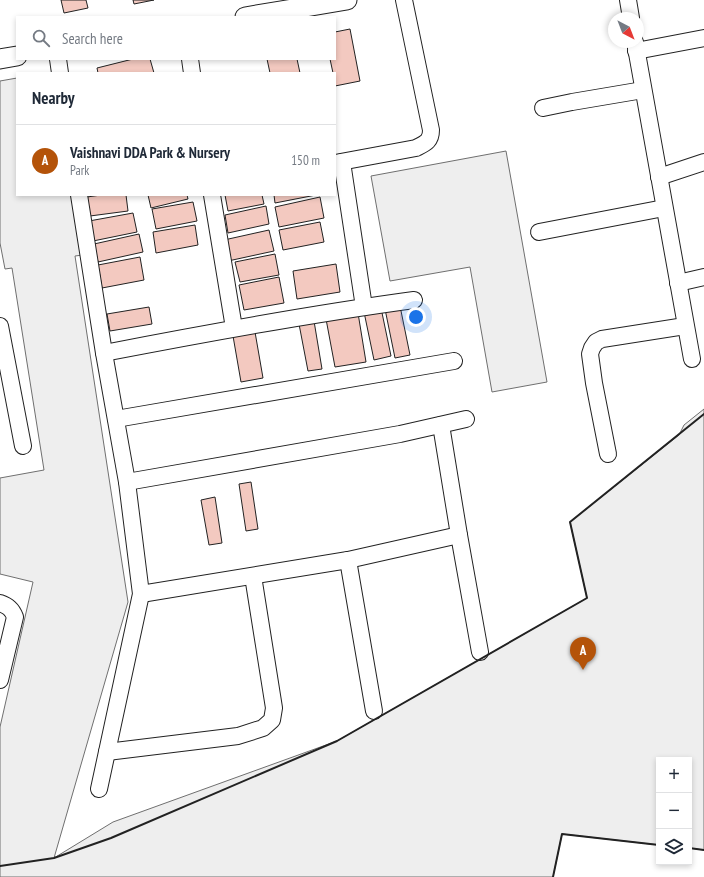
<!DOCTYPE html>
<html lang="en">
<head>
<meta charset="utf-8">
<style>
	body { margin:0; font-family:"PT Sans Narrow",sans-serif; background:#f2f2f3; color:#1f2937 }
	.controls { position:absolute; right:12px; bottom:12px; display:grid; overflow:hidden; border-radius:0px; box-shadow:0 2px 6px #0003 }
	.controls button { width:36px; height:36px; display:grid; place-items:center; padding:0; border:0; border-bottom:1px solid #e0e1e3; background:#fff; color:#1f2937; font:20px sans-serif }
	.compass { position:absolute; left:608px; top:12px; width:36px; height:36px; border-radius:50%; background:#fff; box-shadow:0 2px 6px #0003; rotate:138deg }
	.you { position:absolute; left:416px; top:317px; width:14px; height:14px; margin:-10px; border:3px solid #fff; border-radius:50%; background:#1a73e8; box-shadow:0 0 0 6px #1a73e833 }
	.badge { display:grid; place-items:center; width:26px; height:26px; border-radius:50%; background:#b45309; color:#fff; font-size:13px; font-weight:700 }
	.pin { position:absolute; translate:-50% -33px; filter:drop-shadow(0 1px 2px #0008) }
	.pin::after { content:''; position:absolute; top:21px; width:14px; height:12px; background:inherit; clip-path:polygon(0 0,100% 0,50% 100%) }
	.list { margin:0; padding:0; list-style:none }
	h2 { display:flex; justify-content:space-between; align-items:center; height:52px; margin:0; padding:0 16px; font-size:17px }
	h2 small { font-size:13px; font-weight:400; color:#747a83 }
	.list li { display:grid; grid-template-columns:26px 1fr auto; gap:12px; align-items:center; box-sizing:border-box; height:72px; padding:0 16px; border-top:1px solid #e0e1e3 }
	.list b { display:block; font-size:15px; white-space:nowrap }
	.list p { margin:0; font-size:13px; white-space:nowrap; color:#747a83 }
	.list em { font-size:13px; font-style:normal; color:#747a83 }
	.icon { flex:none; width:22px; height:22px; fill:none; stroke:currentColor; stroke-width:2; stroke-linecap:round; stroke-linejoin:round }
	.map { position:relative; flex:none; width:704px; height:877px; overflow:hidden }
	.search { position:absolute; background:#fff; box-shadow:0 2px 6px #0003; left:16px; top:16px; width:320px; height:44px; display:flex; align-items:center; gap:10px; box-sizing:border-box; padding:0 14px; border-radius:0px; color:#747a83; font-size:15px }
	.panel { position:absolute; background:#fff; box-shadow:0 2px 6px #0003; left:16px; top:72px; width:320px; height:124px; border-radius:0px }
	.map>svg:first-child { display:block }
</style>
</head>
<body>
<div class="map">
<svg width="704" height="877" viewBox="0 0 704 877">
	<rect width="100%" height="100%" fill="#fff"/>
	<g fill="#eee" stroke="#6f6f6f">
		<path d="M17 78V195H73L83 255 75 256 128 602 54 858 113 822 337 741 587 598 570 522 679 435 684 425 704 409V850L689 848V760H659V845L562 834 553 877H0V727L33 582 0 574V478L44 470 12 268 5 269 0 243V81Z"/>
		<path d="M506 151 547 382 492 392 470 267 390 281 371 176Z"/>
	</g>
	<g fill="#f3c9c0" stroke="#222">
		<path d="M61 0H86L88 8 64 13Z"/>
		<path d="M133 0H154L134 4Z"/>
		<path d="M350 29 360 81 335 86V73H333L330 59H335V32Z"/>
		<path d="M133 59H150L154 73H98L97 68Z"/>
		<path d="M267 59H297L300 73H270Z"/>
		<path d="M101 195H126L128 211 90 216 87 197Z"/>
		<path d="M148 195H187L188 199 151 208Z"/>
		<path d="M225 195H262L264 204 228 211Z"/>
		<path d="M274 195H316L275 203Z"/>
		<path d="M320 197 324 218 279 227 275 207Z"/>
		<path d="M193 202 197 221 156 229 152 209Z"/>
		<path d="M266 206 269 224 228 233 225 215Z"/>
		<path d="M133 213 137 232 93 241 89 221Z"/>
		<path d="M320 222 324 242 283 250 279 230Z"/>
		<path d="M195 225 198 245 156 253 153 232Z"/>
		<path d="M269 230 274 251 228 261 224 240Z"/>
		<path d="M139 234 143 252 98 262 94 244Z"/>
		<path d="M275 254 279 275 240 282 235 262Z"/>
		<path d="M140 257 144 280 102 288 98 265Z"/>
		<path d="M336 264 340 292 297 299 293 271Z"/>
		<path d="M279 277 284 303 244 310 239 285Z"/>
		<path d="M400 306 410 355 395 358 385 309Z"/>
		<path d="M149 307 152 324 110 331 107 314Z"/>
		<path d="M381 308 391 356 374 360 364 312Z"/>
		<path d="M358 313 366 362 335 367 326 319Z"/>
		<path d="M314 321 322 369 308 371 299 324Z"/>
		<path d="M255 332 263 378 241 382 233 336Z"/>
		<path d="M251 482 258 529 246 531 239 484Z"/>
		<path d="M215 497 222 543 209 545 201 500Z"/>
	</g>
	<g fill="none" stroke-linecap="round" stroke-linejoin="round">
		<defs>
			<g id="minor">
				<path d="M628 0 631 18"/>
				<path d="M635 42 692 359"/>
				<path d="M636 51 704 38"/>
				<path d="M58 59 60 73"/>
				<path d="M190 59 192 73"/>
				<path d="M543 108 572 102 643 90"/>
				<path d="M342 162 364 307"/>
				<path d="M335 163 416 148C426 143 431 141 431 130L404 0"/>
				<path d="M659 177 704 162"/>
				<path d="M79 195 104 353 127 482 141 594 99 789"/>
				<path d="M212 195 234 328"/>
				<path d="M539 232 664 208"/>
				<path d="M678 283 704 277"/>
				<path d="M0 326 23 446"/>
				<path d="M104 353C207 333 310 314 414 300"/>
				<path d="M116 419 454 361"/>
				<path d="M441 425 459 535 480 652"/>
				<path d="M608 454 594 383 590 354 592 348 596 342 602 339 685 326"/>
				<path d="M127 482 400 434 466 419"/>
				<path d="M348 560 374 711"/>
				<path d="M141 594 348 560 459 535"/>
				<path d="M0 603C8 606 12 609 15 617L0 680"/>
				<path d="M107 752 238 736 263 728 272 720 274 708 253 576"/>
			</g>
			<g id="tertiary">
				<path d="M245 17 347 0"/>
				<path d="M0 59 17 56"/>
			</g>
		</defs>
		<use href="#minor" stroke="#222" stroke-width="18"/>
		<use href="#tertiary" stroke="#222" stroke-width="21"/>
		<use href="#minor" stroke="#fff" stroke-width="16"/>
		<use href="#tertiary" stroke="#fff" stroke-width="19"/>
		<g stroke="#222" stroke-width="2">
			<path d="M689 848 704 850"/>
			<path d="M0 866 54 858 111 838 337 741 587 598 570 522 704 414"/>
			<path d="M553 877 562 834 659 845"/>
		</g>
	</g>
</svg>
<div class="controls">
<button>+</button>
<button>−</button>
<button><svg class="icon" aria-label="layers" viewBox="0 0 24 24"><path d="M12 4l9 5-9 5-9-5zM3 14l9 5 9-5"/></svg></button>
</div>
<svg class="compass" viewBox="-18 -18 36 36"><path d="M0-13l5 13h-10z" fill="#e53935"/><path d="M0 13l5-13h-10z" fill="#747a83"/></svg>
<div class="you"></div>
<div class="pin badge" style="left:583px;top:670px">A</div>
<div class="search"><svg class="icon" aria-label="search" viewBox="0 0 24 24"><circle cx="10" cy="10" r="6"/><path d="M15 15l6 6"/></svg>Search here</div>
<section class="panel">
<h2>Nearby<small></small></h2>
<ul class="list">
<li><span class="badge">A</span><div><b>Vaishnavi DDA Park &amp; Nursery</b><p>Park</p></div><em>150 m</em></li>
</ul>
</section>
</div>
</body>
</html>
